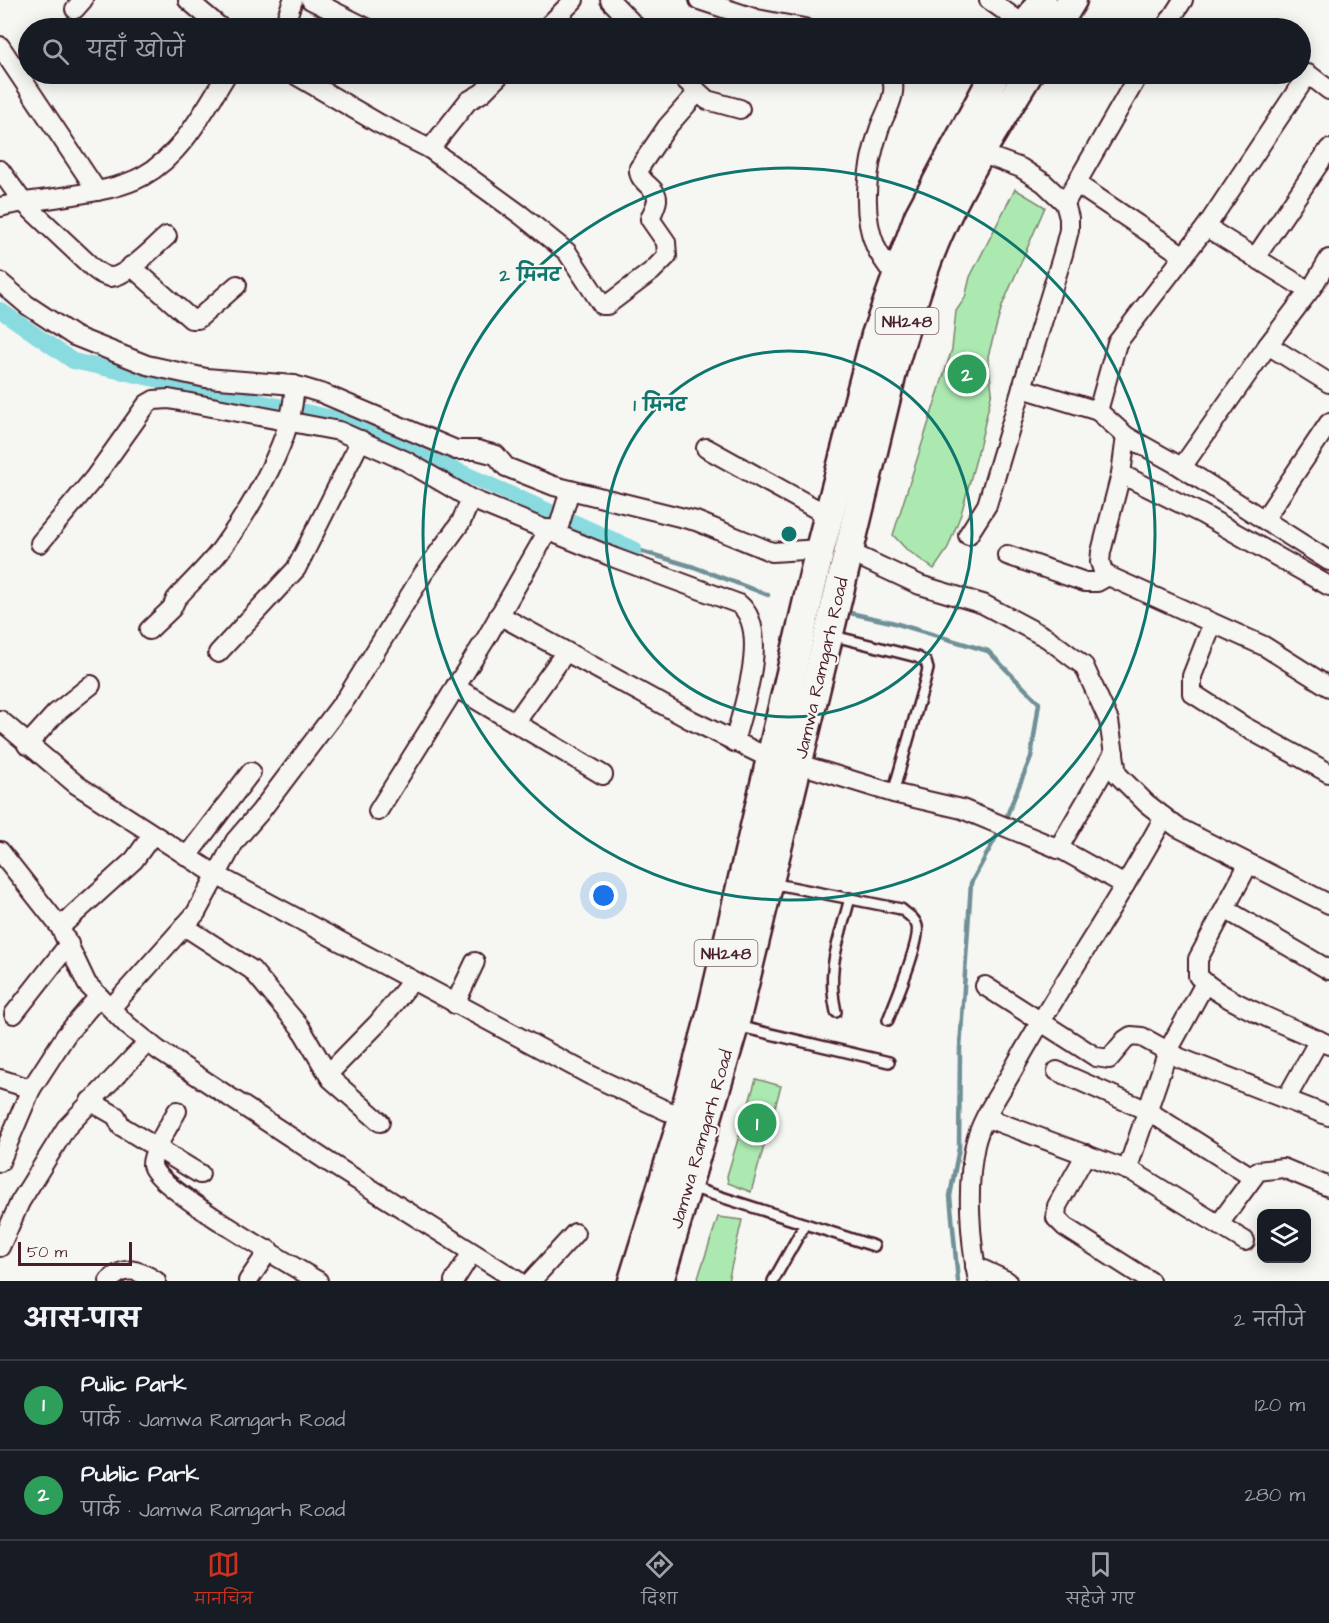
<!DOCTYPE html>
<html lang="hi">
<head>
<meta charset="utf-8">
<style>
	body { margin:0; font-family:"Architects Daughter","Playpen Sans Deva",sans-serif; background:#242831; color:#f1f3f6 }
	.controls { position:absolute; right:18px; bottom:18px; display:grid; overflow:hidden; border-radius:12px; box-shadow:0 3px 15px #0003 }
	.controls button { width:54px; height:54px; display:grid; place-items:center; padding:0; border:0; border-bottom:2px solid #363941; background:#171b24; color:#f1f3f6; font:30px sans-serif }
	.scale { position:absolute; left:18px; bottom:15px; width:114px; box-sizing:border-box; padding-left:6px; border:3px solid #4a1f2b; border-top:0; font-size:16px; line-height:21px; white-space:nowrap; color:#4a1f2b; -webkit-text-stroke:4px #f6f6f2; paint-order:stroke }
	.you { position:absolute; left:604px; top:896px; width:21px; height:21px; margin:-15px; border:4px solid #fff; border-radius:50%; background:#1a73e8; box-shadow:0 0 0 9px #1a73e833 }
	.badge { display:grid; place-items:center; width:39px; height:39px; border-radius:50%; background:#c8321e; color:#fff; font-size:20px; font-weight:700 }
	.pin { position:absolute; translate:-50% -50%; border:3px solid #fff; box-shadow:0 2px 6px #0006 }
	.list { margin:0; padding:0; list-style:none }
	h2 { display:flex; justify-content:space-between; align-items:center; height:78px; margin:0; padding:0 24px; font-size:26px }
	h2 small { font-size:20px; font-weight:400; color:#9ea1a6 }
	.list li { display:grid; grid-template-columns:39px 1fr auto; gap:18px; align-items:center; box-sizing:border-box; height:90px; padding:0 24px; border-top:2px solid #363941 }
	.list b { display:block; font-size:22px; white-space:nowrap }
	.list p { margin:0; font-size:20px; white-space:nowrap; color:#9ea1a6 }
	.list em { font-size:20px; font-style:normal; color:#9ea1a6 }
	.icon { flex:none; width:33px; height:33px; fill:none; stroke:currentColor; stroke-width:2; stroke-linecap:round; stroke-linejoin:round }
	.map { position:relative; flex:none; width:1329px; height:1281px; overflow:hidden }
	.search { position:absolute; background:#171b24; box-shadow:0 3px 15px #0003; left:18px; right:18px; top:18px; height:66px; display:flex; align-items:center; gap:15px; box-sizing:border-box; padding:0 21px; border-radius:33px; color:#9ea1a6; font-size:22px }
	.sheet { height:258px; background:#171b24 }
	nav { display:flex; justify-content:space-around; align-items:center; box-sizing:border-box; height:84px; border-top:2px solid #363941; background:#171b24; font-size:16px; color:#9ea1a6 }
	nav a { display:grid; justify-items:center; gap:3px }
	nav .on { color:#c8321e }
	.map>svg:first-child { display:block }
</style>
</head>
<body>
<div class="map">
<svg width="1329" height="1281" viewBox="0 0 1329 1281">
	<rect width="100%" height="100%" fill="#f6f6f2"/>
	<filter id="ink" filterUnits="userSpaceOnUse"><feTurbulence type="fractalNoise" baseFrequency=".0167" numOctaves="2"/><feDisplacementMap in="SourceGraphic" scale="12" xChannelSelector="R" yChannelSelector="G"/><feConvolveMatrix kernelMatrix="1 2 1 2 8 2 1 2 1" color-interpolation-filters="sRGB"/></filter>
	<g filter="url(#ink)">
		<g fill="#ace9b0" stroke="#7b846e" stroke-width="1.5">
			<path d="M1015 189 1045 207 1002 306 988 356 992 392 980 444 961 514 947 550 934 569 906 549 893 535 952 349 956 311 965 298 970 277Z"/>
			<path d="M756 1079 781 1086 751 1192 728 1183 727 1176Z"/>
			<path d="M718 1217 742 1220 728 1281H697Z"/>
		</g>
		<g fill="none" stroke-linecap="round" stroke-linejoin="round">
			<g stroke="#709097" stroke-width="4.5">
				<path d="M634 549 694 567 768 595"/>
				<path d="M850 613 891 622 988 651 1039 703 1031 757 1005 820"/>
				<path d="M958 1281 950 1196 959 1148 960 1048 971 883 1001 828"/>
			</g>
			<path stroke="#89dbdf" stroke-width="16" d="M0 310 73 361 346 421 634 549"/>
			<defs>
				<g id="service">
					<path d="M830 635 917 657 926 662 928 669 925 681 893 793"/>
					<path d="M771 883 901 909C907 914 915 918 917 926 921 941 895 1002 888 1020"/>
					<path d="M836 1012C826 967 839 941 850 898"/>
					<path d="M737 1026 889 1062"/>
					<path d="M690 1187 874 1246"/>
					<path d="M773 1281 805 1224"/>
				</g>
				<g id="minor">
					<path d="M188 0 221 28"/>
					<path d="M311 0 367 28"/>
					<path d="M610 0 637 28"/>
					<path d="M699 0 757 19 804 28"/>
					<path d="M989 0 1026 26"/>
					<path d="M75 9 83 0"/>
					<path d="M283 28 293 0"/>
					<path d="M546 28 574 0"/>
					<path d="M1165 28 1183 0"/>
					<path d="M0 46 97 191"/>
					<path d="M294 74 378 123 430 149"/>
					<path d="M501 74 482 93 468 101 430 149 521 215 567 252 602 305H607L652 271 667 256 666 242 650 219C652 213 656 207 657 200 658 187 637 183 639 168L667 127 697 93"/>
					<path d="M679 74 707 100 740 109"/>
					<path d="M890 74C900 93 885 112 879 130 867 165 861 211 875 245 879 256 889 267 895 277"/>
					<path d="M980 153 1021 168 1044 183 1065 203 1069 218V230L1063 254 1022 388"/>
					<path d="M0 170 23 202 93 268C98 272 103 276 110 277 125 278 155 246 167 236"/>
					<path d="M1077 184 1184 256"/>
					<path d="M1065 203 1139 74"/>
					<path d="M0 207C23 201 45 200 68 196 93 192 121 188 143 176 182 155 205 109 227 74"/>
					<path d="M1206 227 1309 291"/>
					<path d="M1255 258 1329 149"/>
					<path d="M131 266 191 319H198L237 285"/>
					<path d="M0 282 27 305 74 336 147 365 206 378 294 385 324 394 456 450H477L496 455 506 467 554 486 696 521 772 552 820 549"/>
					<path d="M1268 345 1313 286 1329 259"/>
					<path d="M1126 436 1098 411 1117 343 1206 227 1308 74 1329 90"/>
					<path d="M706 448 829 516"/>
					<path d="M1182 467 1268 345 1329 383"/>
					<path d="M1121 474 1202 514 1329 586"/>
					<path d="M1265 518 1329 423"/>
					<path d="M557 533 570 490"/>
					<path d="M968 535 987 505 1022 388 1098 411"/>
					<path d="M40 543 95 477 147 404 154 400 169 399 339 431 406 461 471 499 615 558 739 604C771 630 743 707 734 742"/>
					<path d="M847 551 920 585 983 604 1047 638 1084 666 1109 721 1117 774 1146 803 1177 827 1329 904"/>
					<path d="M1007 555 1085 582H1097L1108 576"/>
					<path d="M1329 561 1178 465 1126 436 1121 474 1101 552 1100 562 1104 574 1264 646 1329 687"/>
					<path d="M499 615 691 720 771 759"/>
					<path d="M1212 625 1192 676V693L1245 727 1329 773"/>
					<path d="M149 630 172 608 176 599C191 582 209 566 222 548 251 508 296 434 294 385"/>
					<path d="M218 653 296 569 361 440"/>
					<path d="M455 687 603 775"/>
					<path d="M0 720 77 785 218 876 590 1075 667 1111 684 1115"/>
					<path d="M515 723 565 653"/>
					<path d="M27 745 56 713 91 685"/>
					<path d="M799 764 893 793 962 809 1064 851 1125 885"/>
					<path d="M378 811 487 637 549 529"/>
					<path d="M1058 849 1114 753"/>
					<path d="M0 851 60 927 87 984 127 1025 158 1050 330 1163 518 1281"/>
					<path d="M187 856 251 772"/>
					<path d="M1248 865 1198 959V976C1225 1004 1293 1027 1329 1045"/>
					<path d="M1225 909 1329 970"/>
					<path d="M184 926 252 970 300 1027 331 1079 380 1122"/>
					<path d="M60 927 134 860 152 835"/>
					<path d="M985 986 1096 1057 1109 1059 1125 1040 1131 1036 1142 1037 1180 1058 1329 1116"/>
					<path d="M455 1004 475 962"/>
					<path d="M111 1008 196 913 235 841 260 812 347 697 423 574 461 522 471 499"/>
					<path d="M14 1014 69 944"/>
					<path d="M1057 1071 1148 1111 1252 1177"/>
					<path d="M328 1074 378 1023 412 981"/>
					<path d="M0 1079 31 1089 66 1035 99 996"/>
					<path d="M1286 1099 1319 1040"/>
					<path d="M90 1101 116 1116 121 1126 200 1174"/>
					<path d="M177 1111C171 1122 151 1153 152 1165 155 1187 293 1266 318 1281"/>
					<path d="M987 1118 1135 1173 1245 1241"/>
					<path d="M1086 1154 1057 1206 1056 1218 1065 1227 1150 1281"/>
					<path d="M0 1162 31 1089"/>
					<path d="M1127 1170 1168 1051 1205 983"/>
					<path d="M1219 1224 1258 1171 1283 1168 1329 1187"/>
					<path d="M0 1247 20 1202 66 1128 148 1042"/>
					<path d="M975 1266 1007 1281"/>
					<path d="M109 1281C125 1264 139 1270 156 1281"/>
					<path d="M248 1281 269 1250"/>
					<path d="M454 1281 471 1254"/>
					<path d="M531 1281 575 1233"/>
					<path d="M978 1281C970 1239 966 1187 975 1145 981 1118 1001 1092 1014 1068 1061 983 1118 903 1164 817"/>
				</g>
				<g id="trunk">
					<path d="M1025 28 1042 0"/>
					<path d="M1055 28 1072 0"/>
					<path d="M633 1281 684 1115 711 1015 820 549 876 335 919 216 995 74"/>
					<path d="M659 1281 734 1026 895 360C909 315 922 268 942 225 966 173 998 123 1028 74"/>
				</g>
			</defs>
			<use href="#service" stroke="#4a1f2b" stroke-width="14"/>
			<use href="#minor" stroke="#4a1f2b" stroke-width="22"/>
			<use href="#trunk" stroke="#4a1f2b" stroke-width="33"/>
			<use href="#service" stroke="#f6f6f2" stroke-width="9"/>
			<use href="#minor" stroke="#f6f6f2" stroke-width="18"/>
			<use href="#trunk" stroke="#f6f6f2" stroke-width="28"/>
		</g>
	</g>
	<g fill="none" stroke="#0f766e" stroke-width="3">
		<circle cx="789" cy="534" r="183"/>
		<circle cx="789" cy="534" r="366"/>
	</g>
	<g text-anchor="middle" stroke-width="4.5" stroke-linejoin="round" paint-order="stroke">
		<g fill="#f6f6f2" stroke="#7e6067" stroke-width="1.5">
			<rect x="875.5" y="308" width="63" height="26" rx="4.5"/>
			<rect x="694.5" y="940" width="63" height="26" rx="4.5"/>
		</g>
		<g font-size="16" font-weight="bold" fill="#4a1f2b">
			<text x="907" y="327">NH248</text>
			<text x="726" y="959">NH248</text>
		</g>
		<g font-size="18" fill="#4a1f2b" stroke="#f6f6f2">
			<text transform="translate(821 668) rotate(-77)" y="6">Jamwa Ramgarh Road</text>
			<text transform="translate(701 1139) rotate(-74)" y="6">Jamwa Ramgarh Road</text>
		</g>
	</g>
	<circle cx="789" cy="534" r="9" fill="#0f766e" stroke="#f6f6f2" stroke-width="3"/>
	<g font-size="18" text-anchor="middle" font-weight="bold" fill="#0f766e" stroke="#f6f6f2" stroke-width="4.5" stroke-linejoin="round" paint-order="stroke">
		<text x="530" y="281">2 मिनट</text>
		<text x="660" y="411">1 मिनट</text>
	</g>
</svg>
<div class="controls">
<button><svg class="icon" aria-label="layers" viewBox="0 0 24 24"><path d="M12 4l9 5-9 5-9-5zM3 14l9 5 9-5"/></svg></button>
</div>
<div class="scale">50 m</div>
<div class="you"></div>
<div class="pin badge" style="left:757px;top:1123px;background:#2e9e5b">1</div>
<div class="pin badge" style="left:967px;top:374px;background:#2e9e5b">2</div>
<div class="search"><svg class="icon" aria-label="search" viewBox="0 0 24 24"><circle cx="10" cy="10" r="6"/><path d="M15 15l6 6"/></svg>यहाँ खोजें</div>
</div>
<section class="sheet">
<h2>आस-पास<small>2 नतीजे</small></h2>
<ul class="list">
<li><span class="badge" style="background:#2e9e5b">1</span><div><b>Pulic Park</b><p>पार्क · Jamwa Ramgarh Road</p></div><em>120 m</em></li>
<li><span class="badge" style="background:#2e9e5b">2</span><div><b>Public Park</b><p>पार्क · Jamwa Ramgarh Road</p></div><em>280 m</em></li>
</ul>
</section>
<nav>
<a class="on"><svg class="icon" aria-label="map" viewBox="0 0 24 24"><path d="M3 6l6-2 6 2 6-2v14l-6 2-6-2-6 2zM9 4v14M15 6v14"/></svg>मानचित्र</a>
<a><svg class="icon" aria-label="directions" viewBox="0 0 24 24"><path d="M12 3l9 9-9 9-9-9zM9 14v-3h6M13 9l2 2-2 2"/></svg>दिशा</a>
<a><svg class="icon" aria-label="saved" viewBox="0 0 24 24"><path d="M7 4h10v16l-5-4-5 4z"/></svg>सहेजे गए</a>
</nav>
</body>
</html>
